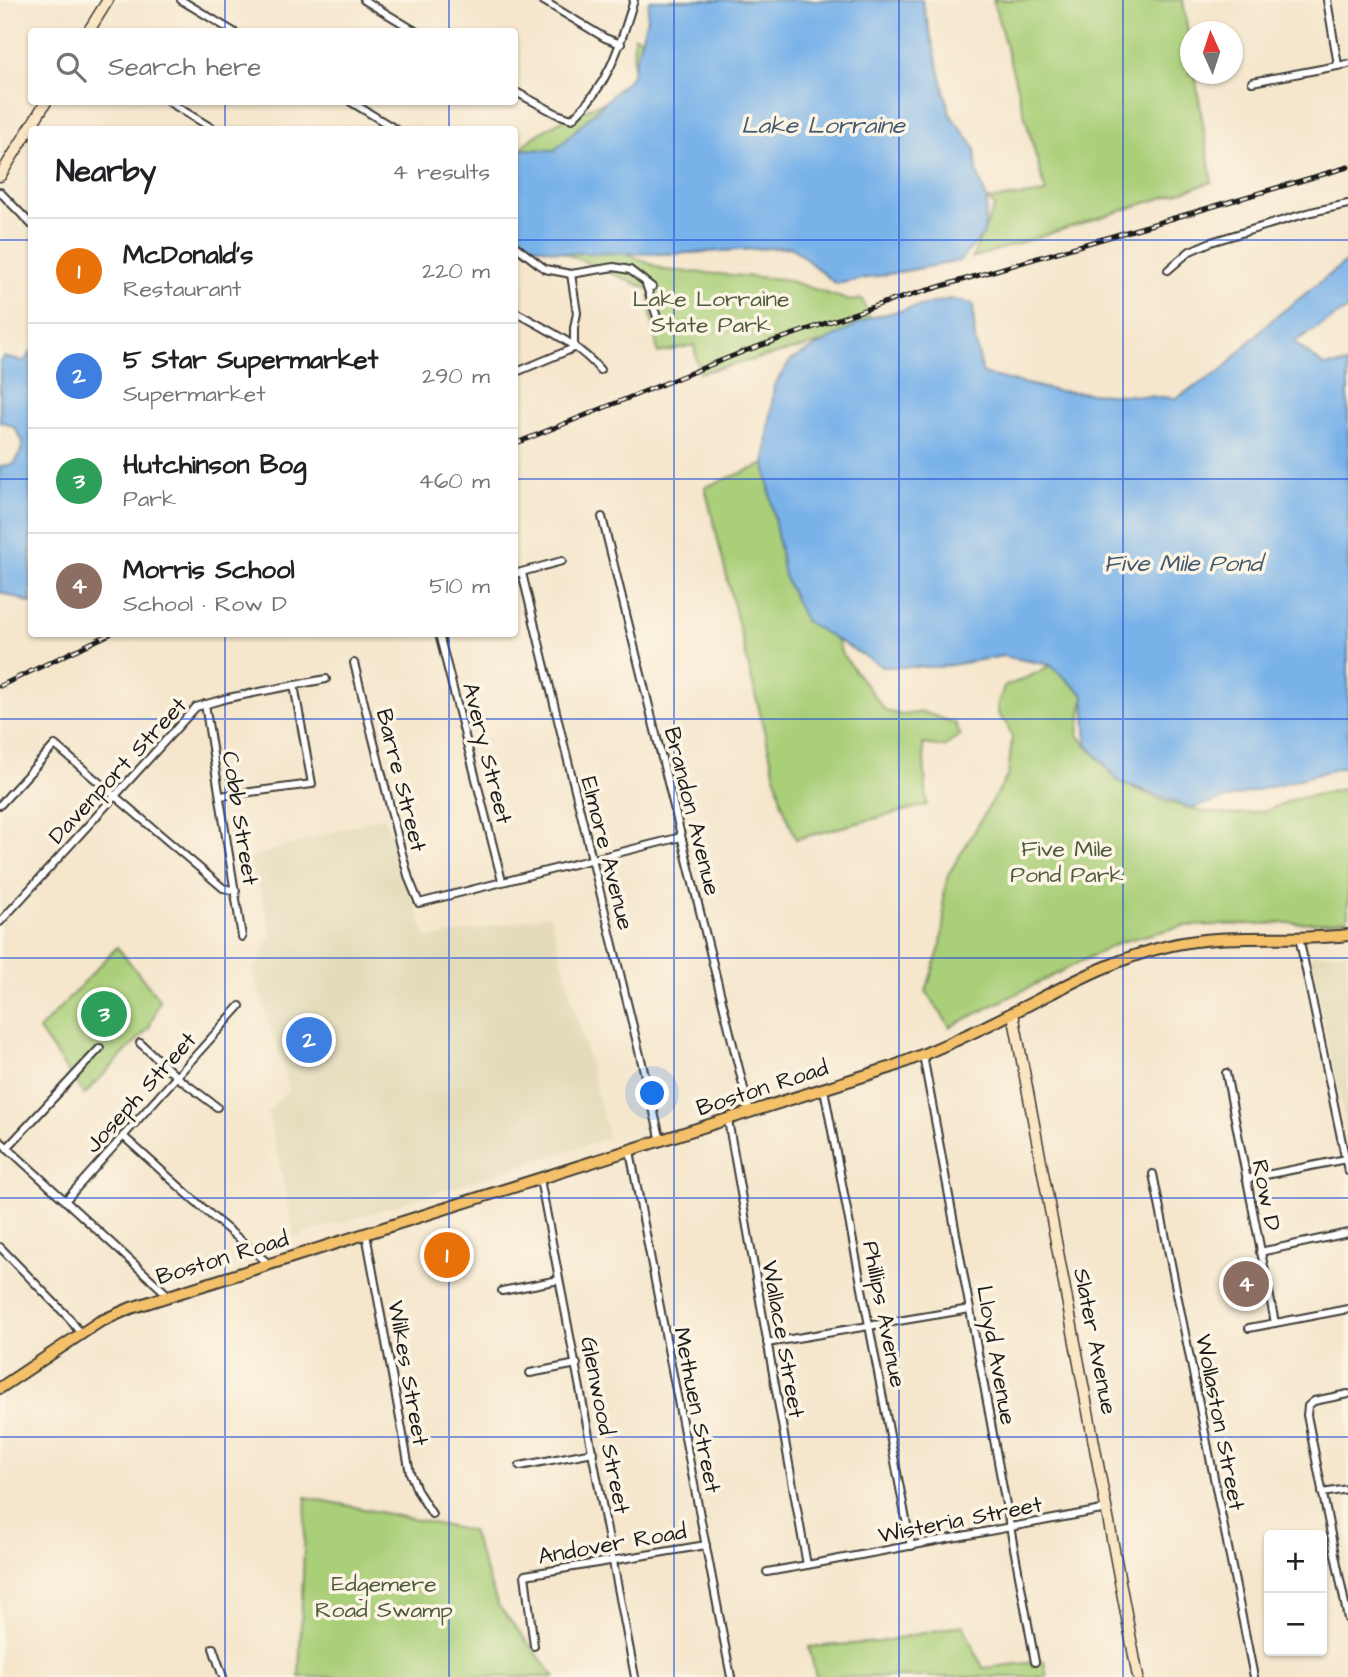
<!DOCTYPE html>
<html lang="en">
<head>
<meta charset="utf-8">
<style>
	body { margin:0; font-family:"Architects Daughter",sans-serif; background:#f6f6f6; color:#202124 }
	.controls { position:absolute; right:21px; bottom:21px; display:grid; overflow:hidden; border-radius:7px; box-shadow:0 2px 5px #0004 }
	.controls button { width:63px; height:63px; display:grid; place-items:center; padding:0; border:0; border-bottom:2px solid #e0e0e0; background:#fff; color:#202124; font:35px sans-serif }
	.compass { position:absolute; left:1180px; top:21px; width:63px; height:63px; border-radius:50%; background:#fff; box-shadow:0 2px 5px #0004; rotate:357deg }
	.you { position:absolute; left:653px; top:1094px; width:24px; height:24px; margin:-18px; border:5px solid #fff; border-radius:50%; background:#1a73e8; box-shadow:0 0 0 10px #1a73e833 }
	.badge { display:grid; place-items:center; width:46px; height:46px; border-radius:50%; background:#ea580c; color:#fff; font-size:23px; font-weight:700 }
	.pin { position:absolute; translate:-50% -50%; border:4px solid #fff; box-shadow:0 2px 7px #0006 }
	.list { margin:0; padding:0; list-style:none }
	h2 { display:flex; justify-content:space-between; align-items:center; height:91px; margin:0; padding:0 28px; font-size:30px }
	h2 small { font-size:23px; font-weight:400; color:#757577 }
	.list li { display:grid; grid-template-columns:46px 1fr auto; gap:21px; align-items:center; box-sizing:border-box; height:105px; padding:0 28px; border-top:2px solid #e0e0e0 }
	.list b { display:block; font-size:26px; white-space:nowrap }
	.list p { margin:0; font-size:23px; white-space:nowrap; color:#757577 }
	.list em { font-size:23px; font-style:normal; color:#757577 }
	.icon { flex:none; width:38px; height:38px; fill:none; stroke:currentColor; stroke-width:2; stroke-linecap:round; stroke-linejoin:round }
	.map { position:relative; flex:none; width:1348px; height:1677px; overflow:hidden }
	.search { position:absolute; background:#fff; box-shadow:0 2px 5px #0004; left:28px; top:28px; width:490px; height:77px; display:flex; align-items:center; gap:18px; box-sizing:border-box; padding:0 24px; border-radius:7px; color:#757577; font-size:26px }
	.panel { position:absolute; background:#fff; box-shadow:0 2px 5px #0004; left:28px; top:126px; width:490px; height:511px; border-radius:7px }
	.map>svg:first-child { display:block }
</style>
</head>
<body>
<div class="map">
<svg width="1348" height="1677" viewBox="0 0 1348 1677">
	<rect width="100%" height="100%" fill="#fcf5e5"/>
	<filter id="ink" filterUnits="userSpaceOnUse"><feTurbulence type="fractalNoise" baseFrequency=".0143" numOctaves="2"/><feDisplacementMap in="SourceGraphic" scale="14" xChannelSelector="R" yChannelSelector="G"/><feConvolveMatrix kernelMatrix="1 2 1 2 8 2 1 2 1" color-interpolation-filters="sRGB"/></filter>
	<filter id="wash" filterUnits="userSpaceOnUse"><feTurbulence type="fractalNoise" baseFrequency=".00686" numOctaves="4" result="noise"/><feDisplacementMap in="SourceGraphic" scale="28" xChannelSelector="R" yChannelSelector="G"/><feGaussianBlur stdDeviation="1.57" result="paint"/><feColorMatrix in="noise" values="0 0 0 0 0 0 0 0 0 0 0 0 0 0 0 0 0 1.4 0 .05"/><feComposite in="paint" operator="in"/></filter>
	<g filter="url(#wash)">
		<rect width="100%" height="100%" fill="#f5e6cc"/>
		<g fill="#e3dbba">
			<path d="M384 816 427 939 550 915 609 1138 295 1237 268 1111 290 1089 253 971 271 936 266 909 249 858Z"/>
			<path d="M1348 952V1139L1310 955Z"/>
		</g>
		<g fill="#aacf79" stroke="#63764a" stroke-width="2">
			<path d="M993 0H1183L1190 46V74H1195L1212 182 972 258 995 206 987 200 1046 193Z"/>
			<path d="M634 36 658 43 657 77 649 105 555 150 520 178 516 205 664 270 784 279 850 301 862 299 874 330 699 373 694 345 658 353 650 309 651 290 515 232C515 209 511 183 515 161 519 132 601 104 627 93L633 71Z"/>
			<path d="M825 441 827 613 842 654 886 711 902 715 923 712 955 723 960 735 944 747 923 744 927 805 796 839 782 804 705 487Z"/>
			<path d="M1050 665 1066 675 1084 695 1078 735 1118 781 1163 801 1201 811 1234 815 1269 810 1291 800 1348 788V919L1327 922 1183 926 1120 942 950 1027 926 991 941 944 944 918 943 896 948 875 1008 775 1012 738 1007 724 999 716 997 707 1004 687C1020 680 1036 675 1050 665Z"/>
			<path d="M117 947 160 1000 149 1028 84 1095 39 1030Z"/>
			<path d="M306 1497 471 1531 498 1605 555 1677H299Z"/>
			<path d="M963 1625 983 1668 1044 1661 1047 1677H816L809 1647 879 1642Z"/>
		</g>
		<g fill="#79b2e9" stroke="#4a6782" stroke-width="2">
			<path d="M649 0H922L950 114 975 148 977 172 987 200 984 234 959 261 836 284 791 247 672 254 566 253 515 242V149L555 150 631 77 647 18Z"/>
			<path d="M1348 260V309L1294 342 1324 366 1348 364V766L1191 808 1118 781 1087 744 1084 695 1050 665 1003 656 940 667H883L805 621 784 576 765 464 774 385 791 360 869 318 950 299 973 304 975 340 983 374 1057 391 1176 398 1221 371 1267 324Z"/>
			<path d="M31 352V603L0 592V466L14 464 20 454 23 442 15 428 4 422 0 423V361L3 357 24 361Z"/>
		</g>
	</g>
	<g filter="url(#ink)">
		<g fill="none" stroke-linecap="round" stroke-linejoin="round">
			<defs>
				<g id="street">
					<path d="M181 0 234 32"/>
					<path d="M364 0 417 32"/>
					<path d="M542 0 605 38 621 44"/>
					<path d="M1327 0 1338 65"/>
					<path d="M1252 82 1348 64"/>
					<path d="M514 91 557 114 572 119C610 83 619 48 634 0"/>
					<path d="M169 102 215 130"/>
					<path d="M351 102 397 130"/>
					<path d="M0 192 32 225"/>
					<path d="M514 245 545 269 571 274 614 267 630 270 652 287"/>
					<path d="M1168 270 1190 251 1211 242 1311 212 1348 204"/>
					<path d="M646 284 659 323"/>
					<path d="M514 311C543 328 579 344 600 370"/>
					<path d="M514 373 574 348V328L577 313 571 274"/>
					<path d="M602 517 750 1113"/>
					<path d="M522 573 661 1141"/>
					<path d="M514 574 562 561"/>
					<path d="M439 634 502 881"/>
					<path d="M354 663 400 846 409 879 419 903 681 837"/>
					<path d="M205 704 242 937"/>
					<path d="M220 796 312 784 294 685"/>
					<path d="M0 805 55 745 223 888 236 891"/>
					<path d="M0 922 196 707 228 698 326 679"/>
					<path d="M1299 937 1348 1171"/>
					<path d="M140 1043 177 1077 217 1107"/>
					<path d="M923 1055 1035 1662"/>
					<path d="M1226 1073 1275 1323"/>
					<path d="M824 1089 911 1546"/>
					<path d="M728 1120 807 1565 1107 1509"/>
					<path d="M123 1136 213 1217 269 1264"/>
					<path d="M0 1141 168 1295"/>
					<path d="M7 1148 100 1048"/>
					<path d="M630 1151 731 1677"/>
					<path d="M1153 1174 1254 1677"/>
					<path d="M540 1179 635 1677"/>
					<path d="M1246 1179 1346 1159"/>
					<path d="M65 1201 240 1006"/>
					<path d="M366 1234 410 1473 418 1492 432 1514"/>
					<path d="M0 1247 69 1318 81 1334"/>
					<path d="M1260 1252 1348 1233"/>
					<path d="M502 1291 559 1280"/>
					<path d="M1249 1328 1348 1309"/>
					<path d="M767 1343 970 1309"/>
					<path d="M530 1373 577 1364"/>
					<path d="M1348 1394 1314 1401 1308 1406 1307 1415 1348 1619"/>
					<path d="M520 1466 593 1452"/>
					<path d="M1322 1493 1348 1489"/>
					<path d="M767 1572 807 1565"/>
					<path d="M534 1646 525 1575 706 1545"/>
					<path d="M213 1648 223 1677"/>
				</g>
				<g id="secondary">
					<path d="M88 32 108 0"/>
					<path d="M0 176 46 102"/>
					<path d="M1013 1013 1138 1677"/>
				</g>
				<path id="primary" d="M0 1388 99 1322 131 1308 892 1067C936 1050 980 1030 1022 1008 1069 984 1116 958 1168 946 1228 932 1288 942 1348 935"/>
			</defs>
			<use href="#street" stroke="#3d3a36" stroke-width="10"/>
			<use href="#secondary" stroke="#3d3a36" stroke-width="13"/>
			<use href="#primary" stroke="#3d3a36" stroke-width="14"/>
			<use href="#street" stroke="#fff" stroke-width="6"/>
			<use href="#secondary" stroke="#fbe6c4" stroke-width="10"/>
			<use href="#primary" stroke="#f4c16b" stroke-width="10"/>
			<defs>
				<g id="rail">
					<path d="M514 444 745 351 884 303 1348 167"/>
					<path d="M0 686 110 634"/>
				</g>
			</defs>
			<use href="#rail" stroke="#1c1c1c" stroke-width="5"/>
			<use href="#rail" stroke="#fcf5e5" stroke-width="2.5" stroke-dasharray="8" stroke-linecap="butt"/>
		</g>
	</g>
	<path fill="none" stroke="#1d4ed8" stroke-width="2" stroke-opacity="0.55" d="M225 0V32M449 0V32M674 0V1677M899 0V1677M1123 0V1677M225 102V130M449 102V130M0 240H32M514 240H1348M0 479H32M514 479H1348M225 634V1677M449 634V1677M0 719H1348M0 958H1348M0 1198H1348M0 1437H1348"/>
	<g text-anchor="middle" stroke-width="7" stroke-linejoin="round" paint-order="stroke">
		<g font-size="23" fill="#4e5b3d" stroke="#fcf5e5">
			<text x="711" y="306">Lake Lorraine<tspan x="711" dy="26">State Park</tspan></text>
			<text x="1067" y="856">Five Mile<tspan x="1067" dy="26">Pond Park</tspan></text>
			<text x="384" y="1591">Edgemere<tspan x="384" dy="26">Road Swamp</tspan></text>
		</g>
		<g font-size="23" fill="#1c1c1c" stroke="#fcf5e5">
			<text transform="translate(488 753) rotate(76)" y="8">Avery Street</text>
			<text transform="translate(117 770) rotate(-47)" y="8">Davenport Street</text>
			<text transform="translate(402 780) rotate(76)" y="8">Barre Street</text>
			<text transform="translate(693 811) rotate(76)" y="8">Brandon Avenue</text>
			<text transform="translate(241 818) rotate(81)" y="8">Cobb Street</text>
			<text transform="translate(608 853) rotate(76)" y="8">Elmore Avenue</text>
			<text transform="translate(762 1087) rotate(-18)" y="8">Boston Road</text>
			<text transform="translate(140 1092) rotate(-48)" y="8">Joseph Street</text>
			<text transform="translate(1267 1195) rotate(79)" y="8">Row D</text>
			<text transform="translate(222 1257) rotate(-17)" y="8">Boston Road</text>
			<text transform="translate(885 1314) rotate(79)" y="8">Phillips Avenue</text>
			<text transform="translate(784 1339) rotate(80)" y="8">Wallace Street</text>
			<text transform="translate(1096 1341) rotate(79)" y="8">Slater Avenue</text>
			<text transform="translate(997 1355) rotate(80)" y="8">Lloyd Avenue</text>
			<text transform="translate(409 1373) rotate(80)" y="8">Wilkes Street</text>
			<text transform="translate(698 1410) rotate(79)" y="8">Methuen Street</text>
			<text transform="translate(1221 1422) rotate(79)" y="8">Wollaston Street</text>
			<text transform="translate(606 1425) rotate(79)" y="8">Glenwood Street</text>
			<text transform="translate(960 1519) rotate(-11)" y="8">Wisteria Street</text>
			<text transform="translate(612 1543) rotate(-10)" y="8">Andover Road</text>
		</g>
		<g font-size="24" font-style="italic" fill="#41586e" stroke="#fcf5e5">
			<text x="823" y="133">Lake Lorraine</text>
			<text x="1183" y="571">Five Mile Pond</text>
		</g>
	</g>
</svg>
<div class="controls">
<button>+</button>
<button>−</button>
</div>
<svg class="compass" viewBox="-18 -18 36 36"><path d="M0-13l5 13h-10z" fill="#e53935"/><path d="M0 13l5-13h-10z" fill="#757577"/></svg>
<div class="you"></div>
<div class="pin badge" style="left:447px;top:1255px;background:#e8710a">1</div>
<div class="pin badge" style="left:309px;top:1040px;background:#3f7fe0">2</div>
<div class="pin badge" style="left:104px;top:1014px;background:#2e9e5b">3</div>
<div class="pin badge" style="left:1246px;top:1284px;background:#8d6e63">4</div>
<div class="search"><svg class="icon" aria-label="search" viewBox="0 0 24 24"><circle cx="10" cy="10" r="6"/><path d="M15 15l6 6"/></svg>Search here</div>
<section class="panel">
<h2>Nearby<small>4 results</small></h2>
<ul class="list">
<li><span class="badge" style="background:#e8710a">1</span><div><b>McDonald's</b><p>Restaurant</p></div><em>220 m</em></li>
<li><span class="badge" style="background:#3f7fe0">2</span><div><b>5 Star Supermarket</b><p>Supermarket</p></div><em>290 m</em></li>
<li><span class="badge" style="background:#2e9e5b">3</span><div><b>Hutchinson Bog</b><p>Park</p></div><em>460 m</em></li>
<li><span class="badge" style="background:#8d6e63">4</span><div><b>Morris School</b><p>School · Row D</p></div><em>510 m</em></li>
</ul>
</section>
</div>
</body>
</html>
